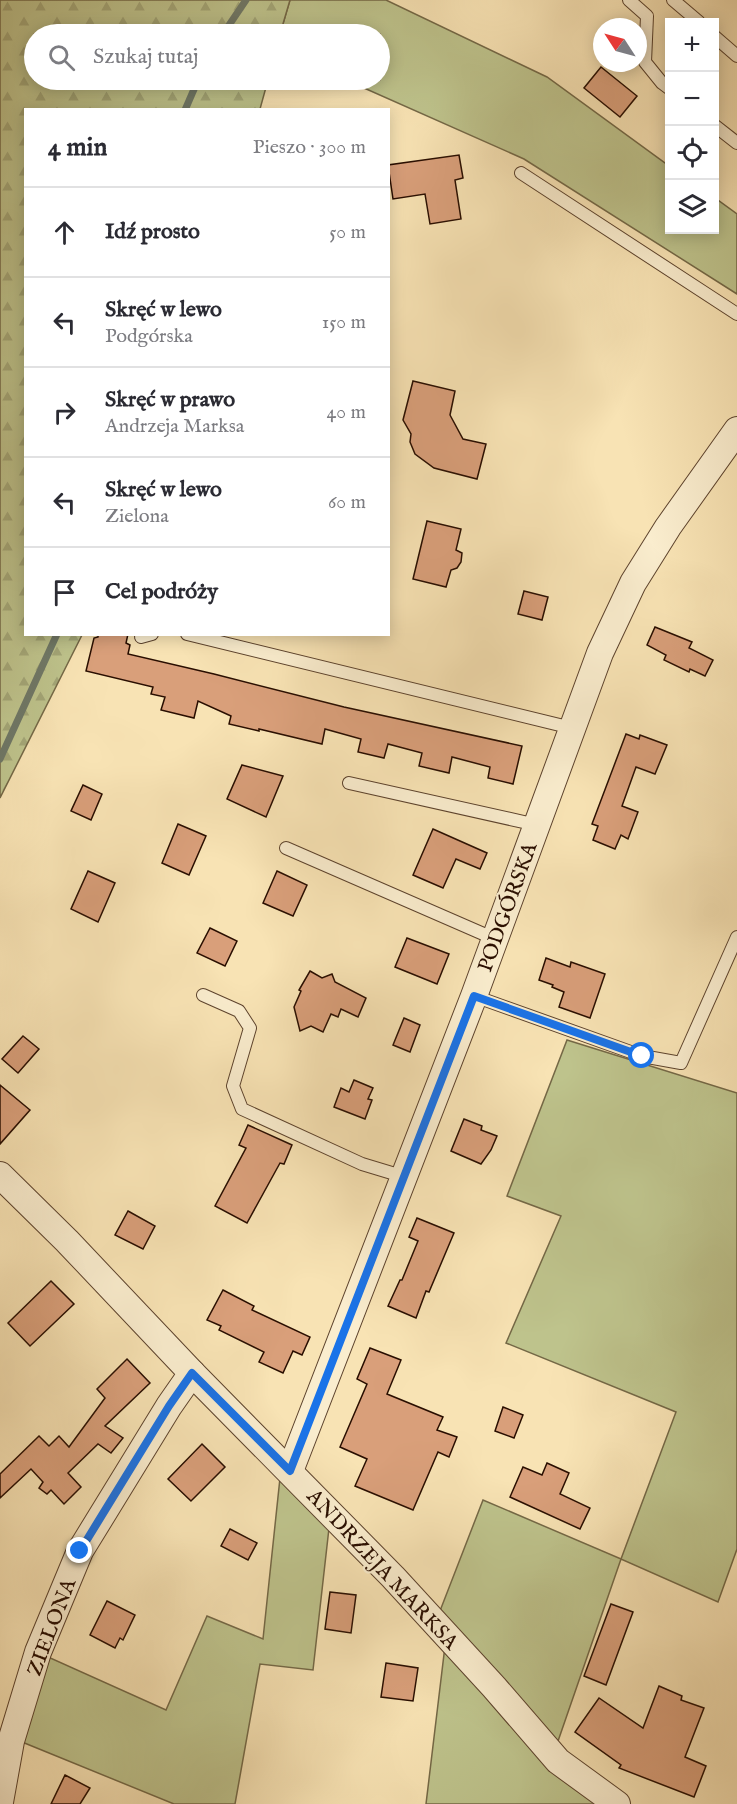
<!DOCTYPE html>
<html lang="pl">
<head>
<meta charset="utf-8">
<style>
	body { margin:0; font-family:"IM FELL English",serif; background:#f2f2f3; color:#2b2b33 }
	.controls { position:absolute; right:18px; top:18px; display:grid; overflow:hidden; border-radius:0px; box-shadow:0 3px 15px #0003 }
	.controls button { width:54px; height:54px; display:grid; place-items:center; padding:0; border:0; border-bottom:2px solid #e1e1e2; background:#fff; color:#2b2b33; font:30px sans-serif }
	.compass { position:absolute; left:593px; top:18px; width:54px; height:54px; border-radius:50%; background:#fff; box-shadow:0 3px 15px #0003; rotate:306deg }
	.stop { position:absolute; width:18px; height:18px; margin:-14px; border:4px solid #1a73e8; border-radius:50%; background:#fff }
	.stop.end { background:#1a73e8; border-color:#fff; box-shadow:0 2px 6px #0008 }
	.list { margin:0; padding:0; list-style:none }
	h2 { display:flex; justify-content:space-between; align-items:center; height:78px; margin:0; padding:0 24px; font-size:26px }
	h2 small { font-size:20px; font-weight:400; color:#7c7c81 }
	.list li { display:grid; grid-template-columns:39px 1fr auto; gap:18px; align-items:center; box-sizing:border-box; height:90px; padding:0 24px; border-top:2px solid #e1e1e2 }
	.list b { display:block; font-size:22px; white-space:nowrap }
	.list p { margin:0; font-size:20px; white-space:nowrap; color:#7c7c81 }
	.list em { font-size:20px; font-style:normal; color:#7c7c81 }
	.icon { flex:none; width:33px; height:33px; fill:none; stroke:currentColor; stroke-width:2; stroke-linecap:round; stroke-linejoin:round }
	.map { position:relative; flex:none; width:737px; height:1804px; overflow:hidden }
	.search { position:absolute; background:#fff; box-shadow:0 3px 15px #0003; left:24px; top:24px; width:366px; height:66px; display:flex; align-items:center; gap:15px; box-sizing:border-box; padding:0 21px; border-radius:33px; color:#7c7c81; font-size:22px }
	.panel { position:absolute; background:#fff; box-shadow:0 3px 15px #0003; left:24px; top:108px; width:366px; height:528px; border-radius:0px }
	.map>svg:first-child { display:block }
</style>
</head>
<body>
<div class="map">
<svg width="737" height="1804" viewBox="0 0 737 1804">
	<defs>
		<pattern id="forest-firs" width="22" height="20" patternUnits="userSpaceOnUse" patternTransform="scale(1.5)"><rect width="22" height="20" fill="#bec38c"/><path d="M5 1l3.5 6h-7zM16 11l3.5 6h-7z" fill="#a3a677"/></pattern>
	</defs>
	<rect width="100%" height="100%" fill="#f8e3b4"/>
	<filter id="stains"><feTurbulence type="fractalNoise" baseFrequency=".00333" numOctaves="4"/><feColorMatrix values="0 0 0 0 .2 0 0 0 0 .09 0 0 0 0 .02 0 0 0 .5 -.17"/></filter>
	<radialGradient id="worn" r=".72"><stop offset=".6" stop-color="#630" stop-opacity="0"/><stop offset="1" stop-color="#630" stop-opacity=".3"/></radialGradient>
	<g fill="#bec38c" stroke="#746846" stroke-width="1.5">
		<path d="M290 0H386L547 77 669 166 670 230H714L715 198 737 214V294L524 159 346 80H380V34H280Z"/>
		<path d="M567 1040 737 1093V1549L718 1602 621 1559 557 1744 438 1616 483 1500 621 1559 676 1412 506 1343 561 1216 507 1196Z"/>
		<path d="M280 1478 329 1528 313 1670 260 1664 235 1804H174L22 1742 46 1656 166 1710 207 1616 263 1639Z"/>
		<path d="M445 1646 601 1804H426Z"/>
	</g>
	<path fill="url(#forest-firs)" stroke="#746846" stroke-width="1.5" d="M0 0H290L280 34H34V80H268L260 109 26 110V634L82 635 0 798Z"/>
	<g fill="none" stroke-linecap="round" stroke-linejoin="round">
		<g stroke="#6f7867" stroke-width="7">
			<path d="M223 34 246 0"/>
			<path d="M185 110 198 80"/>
			<path d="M0 759 57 634"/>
		</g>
	</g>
	<g fill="#d99f7a" stroke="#290e00" stroke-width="1.5">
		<path d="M601 67 637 96 620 117 584 88Z"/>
		<path d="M459 155 463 178 455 180 461 219 430 224 425 194 393 199 388 165Z"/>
		<path d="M413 381 455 391 450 415 463 439 486 444 477 479 434 468 415 454 410 442 411 434 403 420Z"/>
		<path d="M427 521 461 529 456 550 462 553 461 562 457 568 451 570 446 587 413 579Z"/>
		<path d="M524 591 548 597 542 620 518 614Z"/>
		<path d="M655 627 692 642 689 648 713 660 705 676 690 669 689 672 664 660 666 655 647 645Z"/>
		<path d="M98 634H128L126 643 130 645 128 654 214 674 344 707 522 746 513 784 488 778 490 767 452 757 449 773 419 766 422 753 388 744 384 758 358 752 361 739 325 729 322 744 259 729V731L229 724 231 716 198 701 194 718 161 710 165 697 151 694 153 687 86 671 94 638 98 637Z"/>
		<path d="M626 734 639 739 640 735 667 745 655 774 636 767 622 806 638 812 628 839 621 835 615 849 593 840 598 826 592 824Z"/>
		<path d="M242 765 283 776 266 817 227 799Z"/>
		<path d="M83 785 102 794 91 820 71 811Z"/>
		<path d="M178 824 206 836 189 875 162 863Z"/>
		<path d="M433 829 487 853 480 869 456 859 443 888 413 875Z"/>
		<path d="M88 871 115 883 98 922 71 909Z"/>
		<path d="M277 871 307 885 293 916 263 903Z"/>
		<path d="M210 928 237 941 225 966 197 953Z"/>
		<path d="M407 938 449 954 437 984 395 967Z"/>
		<path d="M546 958 570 967 571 962 605 974 590 1018 559 1007 564 992 552 987 553 985 539 980Z"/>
		<path d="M310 971 322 978 332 974 335 982 366 998 358 1017 341 1009 338 1017 331 1014 323 1032 311 1026 300 1031 294 1007 301 991 299 990Z"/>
		<path d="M404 1018 420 1025 410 1052 393 1045Z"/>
		<path d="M23 1036 39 1049 18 1073 2 1059Z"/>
		<path d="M354 1080 373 1088 368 1099 372 1100 365 1119 334 1107 341 1088 349 1092Z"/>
		<path d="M0 1085 30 1110 0 1144Z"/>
		<path d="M464 1119 482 1126 481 1130 497 1136 491 1150 481 1164 451 1151Z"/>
		<path d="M248 1125 292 1145 284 1164 280 1163 247 1223 215 1206 246 1148 239 1145Z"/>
		<path d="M128 1211 155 1226 143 1249 115 1235Z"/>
		<path d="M417 1218 454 1233 429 1292 426 1291 416 1318 388 1306 400 1280H402L418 1241 409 1237Z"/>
		<path d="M51 1281 74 1304 30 1346 8 1323Z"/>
		<path d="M223 1290 254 1306 252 1310 310 1337 302 1355 293 1351 283 1373 259 1362 264 1352 219 1330 221 1326 207 1320Z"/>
		<path d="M370 1348 401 1360 387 1394 443 1417 437 1430 457 1437 449 1457 438 1452 413 1510 355 1486 367 1459 340 1447 367 1384 357 1379Z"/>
		<path d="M127 1359 150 1383 105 1426 123 1438 111 1453 98 1444 68 1473 81 1487 64 1504 51 1490 47 1494 39 1488 43 1482 31 1469 0 1498V1474L39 1436 49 1446 59 1436 69 1447 105 1398 97 1389Z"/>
		<path d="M503 1407 523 1415 514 1438 495 1431Z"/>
		<path d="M202 1444 225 1467 191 1501 168 1479Z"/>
		<path d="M547 1463 569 1473 560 1494 590 1508 580 1529 510 1497 523 1467 542 1475Z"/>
		<path d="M230 1529 257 1543 248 1560 221 1546Z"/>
		<path d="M330 1592 356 1595 351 1633 325 1629Z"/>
		<path d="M107 1601 135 1615 123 1640 120 1638 115 1648 90 1635Z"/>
		<path d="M611 1604 633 1612 606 1685 584 1676Z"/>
		<path d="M386 1663 418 1668 413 1701 381 1697Z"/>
		<path d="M659 1686 682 1696 681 1700 704 1708 685 1757 706 1766 694 1797 619 1768 621 1765 575 1732 599 1698 643 1728Z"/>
		<path d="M65 1775 90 1788 80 1804H51Z"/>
	</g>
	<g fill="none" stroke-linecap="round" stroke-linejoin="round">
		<defs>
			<g id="service">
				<path d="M629 0 647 16 645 62 662 83 670 89"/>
				<path d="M673 0 699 22"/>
				<path d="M714 36 737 56"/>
				<path d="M714 125 737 143"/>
				<path d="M521 173 737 314"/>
				<path d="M187 634 572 728"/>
				<path d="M141 637 152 634"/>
				<path d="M349 783 537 825"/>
				<path d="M286 848 495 939"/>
				<path d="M203 995 239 1011 250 1028 233 1086 242 1109 362 1164 405 1177"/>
				<path d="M474 996 642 1056 681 1063 737 937"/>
			</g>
			<g id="minor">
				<path d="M0 1175 67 1241 192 1373 393 1577 494 1687 558 1761 617 1804"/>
				<path d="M290 1471 474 996 600 653 633 583 668 527 737 430"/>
				<path d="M0 1802 11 1741 38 1652 80 1551 169 1406 192 1373"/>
			</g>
		</defs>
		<use href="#service" stroke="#5d432d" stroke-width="14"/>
		<use href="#minor" stroke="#5d432d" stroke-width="28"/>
		<use href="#service" stroke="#faedce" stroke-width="12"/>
		<use href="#minor" stroke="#faedce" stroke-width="26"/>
	</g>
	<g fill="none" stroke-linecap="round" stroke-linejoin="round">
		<path stroke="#1a73e8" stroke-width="8" d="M80 1551 169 1406 192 1373 290 1471 474 996 642 1056"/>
	</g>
	<g text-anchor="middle" stroke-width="4.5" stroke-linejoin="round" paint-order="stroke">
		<g font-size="21" fill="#290e00" stroke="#faedce">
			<text transform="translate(507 907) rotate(-70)" y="7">PODGÓRSKA</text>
			<text transform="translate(383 1569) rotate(47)" y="7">ANDRZEJA MARKSA</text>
			<text transform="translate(51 1627) rotate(-69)" y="7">ZIELONA</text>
		</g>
	</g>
	<rect width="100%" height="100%" filter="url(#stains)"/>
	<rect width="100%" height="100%" fill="url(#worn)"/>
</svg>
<div class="controls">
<button>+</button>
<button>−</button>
<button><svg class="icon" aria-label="locate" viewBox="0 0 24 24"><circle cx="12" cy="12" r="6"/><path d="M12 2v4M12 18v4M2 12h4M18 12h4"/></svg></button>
<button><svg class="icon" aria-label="layers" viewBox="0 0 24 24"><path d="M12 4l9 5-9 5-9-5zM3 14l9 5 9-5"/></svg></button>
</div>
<svg class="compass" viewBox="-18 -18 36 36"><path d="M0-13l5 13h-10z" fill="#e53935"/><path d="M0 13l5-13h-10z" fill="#7c7c81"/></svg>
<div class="stop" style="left:642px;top:1056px"></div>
<div class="stop end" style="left:80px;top:1551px"></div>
<div class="search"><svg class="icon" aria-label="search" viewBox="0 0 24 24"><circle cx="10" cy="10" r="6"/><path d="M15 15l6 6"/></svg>Szukaj tutaj</div>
<section class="panel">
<h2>4 min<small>Pieszo · 300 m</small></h2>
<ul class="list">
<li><svg class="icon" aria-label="ahead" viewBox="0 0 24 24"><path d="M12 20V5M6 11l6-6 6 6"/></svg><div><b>Idź prosto</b></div><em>50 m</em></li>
<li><svg class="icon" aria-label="left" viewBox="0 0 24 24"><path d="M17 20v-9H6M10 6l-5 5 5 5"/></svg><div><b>Skręć w lewo</b><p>Podgórska</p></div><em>150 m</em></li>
<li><svg class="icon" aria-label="right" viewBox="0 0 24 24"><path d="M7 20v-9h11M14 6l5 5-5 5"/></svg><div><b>Skręć w prawo</b><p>Andrzeja Marksa</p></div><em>40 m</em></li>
<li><svg class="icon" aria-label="left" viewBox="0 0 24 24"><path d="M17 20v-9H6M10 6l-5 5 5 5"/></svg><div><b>Skręć w lewo</b><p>Zielona</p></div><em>60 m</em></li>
<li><svg class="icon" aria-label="arrive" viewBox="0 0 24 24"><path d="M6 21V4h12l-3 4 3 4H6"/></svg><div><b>Cel podróży</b></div></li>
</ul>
</section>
</div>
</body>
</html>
